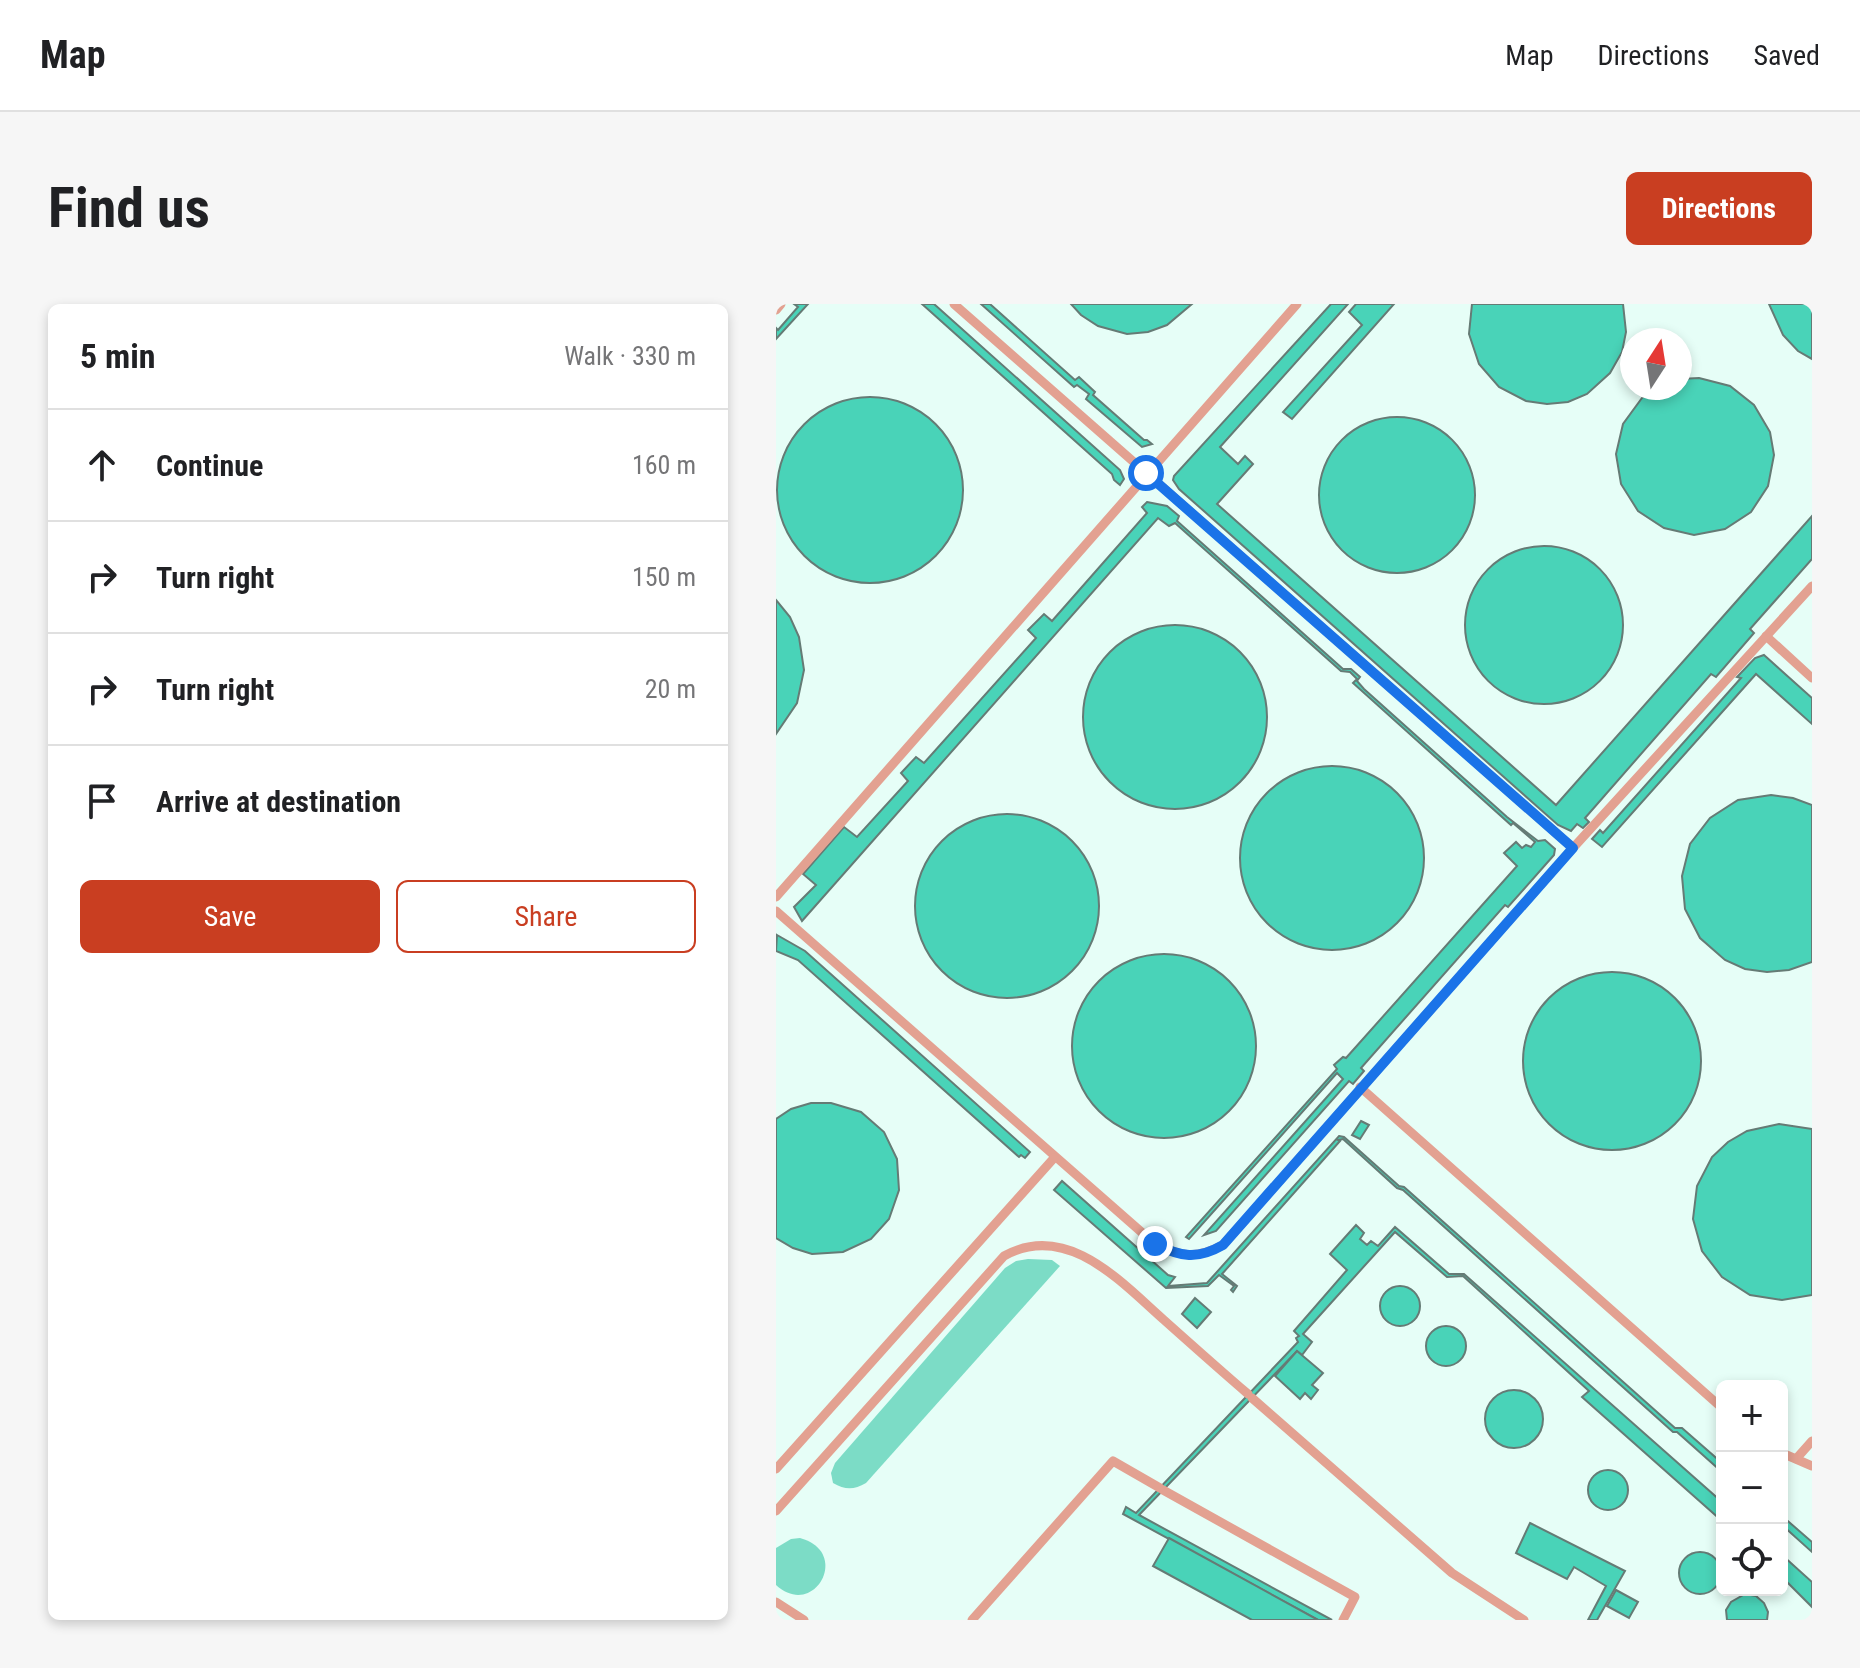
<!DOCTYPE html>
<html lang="en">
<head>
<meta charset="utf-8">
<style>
	body { margin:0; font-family:"Roboto Condensed",sans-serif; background:#f6f6f6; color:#202124 }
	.controls { position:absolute; right:24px; bottom:24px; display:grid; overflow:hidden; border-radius:12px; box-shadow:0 4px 12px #0003 }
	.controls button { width:72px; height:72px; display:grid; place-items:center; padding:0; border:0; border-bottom:2px solid #e0e0e0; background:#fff; color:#202124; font:40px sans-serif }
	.compass { position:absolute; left:844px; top:24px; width:72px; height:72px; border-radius:50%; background:#fff; box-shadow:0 4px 12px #0003; rotate:12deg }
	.stop { position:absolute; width:24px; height:24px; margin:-18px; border:6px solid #1a73e8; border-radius:50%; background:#fff }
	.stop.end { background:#1a73e8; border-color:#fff; box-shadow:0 2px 8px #0008 }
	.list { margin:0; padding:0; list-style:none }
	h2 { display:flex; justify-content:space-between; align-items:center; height:104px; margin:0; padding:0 32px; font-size:34px }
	h2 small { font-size:26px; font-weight:400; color:#757577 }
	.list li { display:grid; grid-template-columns:52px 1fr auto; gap:24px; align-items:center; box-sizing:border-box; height:112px; padding:0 32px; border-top:2px solid #e0e0e0 }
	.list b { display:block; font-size:30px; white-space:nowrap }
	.list em { font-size:26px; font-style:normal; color:#757577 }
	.actions { display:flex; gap:16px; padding:24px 32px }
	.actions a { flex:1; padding:18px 0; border:2px solid #c93e21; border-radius:12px; text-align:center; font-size:28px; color:#c93e21 }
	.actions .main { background:#c93e21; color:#fff }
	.icon { flex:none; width:44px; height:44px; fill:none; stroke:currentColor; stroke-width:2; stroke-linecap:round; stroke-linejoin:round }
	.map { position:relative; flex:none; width:1036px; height:1316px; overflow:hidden; border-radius:12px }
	header { display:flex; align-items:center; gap:48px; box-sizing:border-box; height:112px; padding:0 40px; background:#fff; border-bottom:2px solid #e0e0e0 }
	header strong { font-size:38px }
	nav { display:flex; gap:44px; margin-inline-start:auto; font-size:28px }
	.intro { display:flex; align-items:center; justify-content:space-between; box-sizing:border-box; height:192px; padding:0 48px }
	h1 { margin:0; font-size:56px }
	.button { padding:20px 36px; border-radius:12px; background:#c93e21; color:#fff; font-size:28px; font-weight:700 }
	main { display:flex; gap:48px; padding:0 48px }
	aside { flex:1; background:#fff; border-radius:12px; box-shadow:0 4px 12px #0003 }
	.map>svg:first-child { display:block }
</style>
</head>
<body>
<header>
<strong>Map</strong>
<nav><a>Map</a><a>Directions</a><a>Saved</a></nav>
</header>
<div class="intro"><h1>Find us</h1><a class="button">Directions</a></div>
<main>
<aside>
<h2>5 min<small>Walk · 330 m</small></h2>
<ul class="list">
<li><svg class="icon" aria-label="ahead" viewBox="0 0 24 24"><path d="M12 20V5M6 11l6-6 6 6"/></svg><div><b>Continue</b></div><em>160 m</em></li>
<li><svg class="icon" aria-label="right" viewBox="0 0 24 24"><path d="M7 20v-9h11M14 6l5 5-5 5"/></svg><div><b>Turn right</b></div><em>150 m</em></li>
<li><svg class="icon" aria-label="right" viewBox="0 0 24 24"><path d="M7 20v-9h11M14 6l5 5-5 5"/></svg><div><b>Turn right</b></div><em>20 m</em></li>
<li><svg class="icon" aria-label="arrive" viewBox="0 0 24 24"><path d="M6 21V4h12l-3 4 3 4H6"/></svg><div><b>Arrive at destination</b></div></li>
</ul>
<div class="actions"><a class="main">Save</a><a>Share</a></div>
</aside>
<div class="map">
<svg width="1036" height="1316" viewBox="0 0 1036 1316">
	<rect width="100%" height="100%" fill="#e6fef7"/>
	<g fill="#7cdcc6">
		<path d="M252 955 276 956 284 962 90 1179C78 1186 69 1186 57 1179L55 1169 59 1159 229 964 240 957Z"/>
		<path d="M24 1234C76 1248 38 1316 0 1281V1244L15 1235Z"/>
	</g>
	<g fill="#49d3b8" stroke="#657b75" stroke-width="2">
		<path d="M18 0H32L0 35V24L2 26 22 3Z"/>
		<path d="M146 0H158L344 166 348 175 344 181 338 176 336 170Z"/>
		<path d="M205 0H214L299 76 303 73 319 88 317 91 368 136H371L376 140 366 143 310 95 313 90 301 81 298 83Z"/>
		<path d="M295 0H416L391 21 372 28 351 30 322 22 305 11Z"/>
		<path d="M555 0H572L444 143 462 160 469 152 477 160 441 200 780 501 1036 212V255L974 325 978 329 940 373 935 370 809 514 813 518 807 524 801 520 795 527 782 521 403 185 397 176 398 172Z"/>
		<path d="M580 0H618L516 115 507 108 586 21 573 8Z"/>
		<path d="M696 0H847L850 28 846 48 834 69 811 90 792 98 771 100 750 97 723 83 703 60 693 30Z"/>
		<path d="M993 0H1036V55L1022 47 1007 31Z"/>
		<path d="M923 74 954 82 978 101 994 128 998 151 992 182 975 208 949 225 918 231 888 224 862 207 845 180 840 150 847 120 866 94 880 84H904V75Z"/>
		<circle cx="94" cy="186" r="93"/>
		<circle cx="621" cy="191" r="78"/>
		<path d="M371 198 391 202 403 212 401 217 567 365H575L584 373 581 377 588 385 731 513 762 537 769 536 779 545 778 551 732 603 729 601 585 764 588 767 577 780 573 777 440 927 428 931 567 775 561 769 413 935 410 933 561 765 558 761 567 753 570 754 741 562 728 549 740 538 746 544 750 541 755 543 759 538 737 519 735 521 577 379 581 375 574 368 565 367 399 219 393 222 382 214 26 617 18 603 40 581 27 570 68 523 81 533 132 477 125 469 140 453 148 459 260 334 252 326 268 310 276 317 371 209 366 203Z"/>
		<circle cx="768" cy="321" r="79"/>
		<path d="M0 296 14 313 23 333 28 366 21 399 0 430Z"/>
		<circle cx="399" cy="413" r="92"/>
		<path d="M988 351 1036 394V420L980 370 826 543 816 535 824 526 827 529 965 374 961 373 979 354Z"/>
		<circle cx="556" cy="554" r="92"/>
		<path d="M995 491 1017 494 1036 501V658L1013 666 991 668 969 665 949 656 924 634 909 605 906 572 914 540 934 514 962 496Z"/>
		<circle cx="231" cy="602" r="92"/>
		<path d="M1 631 29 647 254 848 249 854 245 851 243 853 22 656 0 647Z"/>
		<circle cx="388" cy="742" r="92"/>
		<circle cx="836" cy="757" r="89"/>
		<path d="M35 799H55L85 808 108 828 121 855 123 886 113 915 95 935 67 948 36 950 17 944 0 934V815L15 805Z"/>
		<path d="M585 817 593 821 584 835 576 831Z"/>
		<path d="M1003 820 1036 825V991L1006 996 974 991 946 973 926 947 917 915 921 882 936 853 952 838 971 827Z"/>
		<path d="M563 832 568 833 623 882 628 883 899 1124H906L946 1159V1168L901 1128H897L627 886 621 884 567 835 562 836 564 837 446 970 461 982 457 988 455 986 458 982 443 971 432 982 390 984 278 886 286 877 392 971 399 973 392 982 431 979Z"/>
		<path d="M580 921 588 929 584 935 591 941 595 937 602 942 619 923 673 970H688L946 1198V1217L806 1093 813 1087 687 972 671 973 619 928 527 1030 536 1038 526 1051 521 1047 363 1211 556 1316H542L347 1210 350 1203 360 1209 522 1038 520 1034 523 1032 518 1027 571 966 554 950Z"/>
		<circle cx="624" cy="1002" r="20"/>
		<path d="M419 994 435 1008 421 1024 406 1010Z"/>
		<circle cx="670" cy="1042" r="20"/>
		<path d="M521 1047 547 1069 536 1081 542 1086 535 1095 529 1089 524 1095 499 1072Z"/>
		<circle cx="738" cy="1115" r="29"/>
		<circle cx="832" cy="1186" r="20"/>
		<path d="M1006 1212 1036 1238V1248L1006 1221Z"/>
		<path d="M754 1219 849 1267 821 1316H812L830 1282 798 1263 791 1275 740 1249Z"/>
		<path d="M393 1234 542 1316H476L377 1262Z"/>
		<circle cx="924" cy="1269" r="21"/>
		<path d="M1006 1251 1036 1278V1303L1006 1273Z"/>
		<path d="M840 1286 862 1298 853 1314 831 1302Z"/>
		<path d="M969 1290 980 1292 988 1299 992 1308 991 1316H951L950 1306 955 1298Z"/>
	</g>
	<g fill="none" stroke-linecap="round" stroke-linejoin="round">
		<g stroke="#e3a191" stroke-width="9">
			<path d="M178 0 797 544"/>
			<path d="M0 6 5 0"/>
			<path d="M990 332 1036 374"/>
			<path d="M0 593 521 0"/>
			<path d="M0 607 379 940C405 953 421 955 447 941L797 544 1036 282"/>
			<path d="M584 783 946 1104"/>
			<path d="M476 1094 676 1269 748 1316"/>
			<path d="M1006 1149 1036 1162"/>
			<path d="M1020 1155 1036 1137"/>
			<path d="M0 1165 278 854"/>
			<path d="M387 1186 579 1293 567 1316"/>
			<path d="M0 1207 228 952C291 917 345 978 388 1016 416 1041 444 1066 472 1090"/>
			<path d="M0 1298 28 1316"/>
			<path d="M196 1316 337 1157 384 1184"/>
		</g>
	</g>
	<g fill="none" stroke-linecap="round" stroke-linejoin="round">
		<path stroke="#1a73e8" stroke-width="10" d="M370 169 797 544 447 941C421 956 405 953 379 940"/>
	</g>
</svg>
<div class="controls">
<button>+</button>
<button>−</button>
<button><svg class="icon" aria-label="locate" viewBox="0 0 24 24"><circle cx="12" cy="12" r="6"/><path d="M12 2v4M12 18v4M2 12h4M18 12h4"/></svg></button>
</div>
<svg class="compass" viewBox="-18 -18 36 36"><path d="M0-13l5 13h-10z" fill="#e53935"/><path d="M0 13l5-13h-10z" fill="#757577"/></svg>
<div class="stop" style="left:370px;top:169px"></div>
<div class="stop end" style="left:379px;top:940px"></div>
</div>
</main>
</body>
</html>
